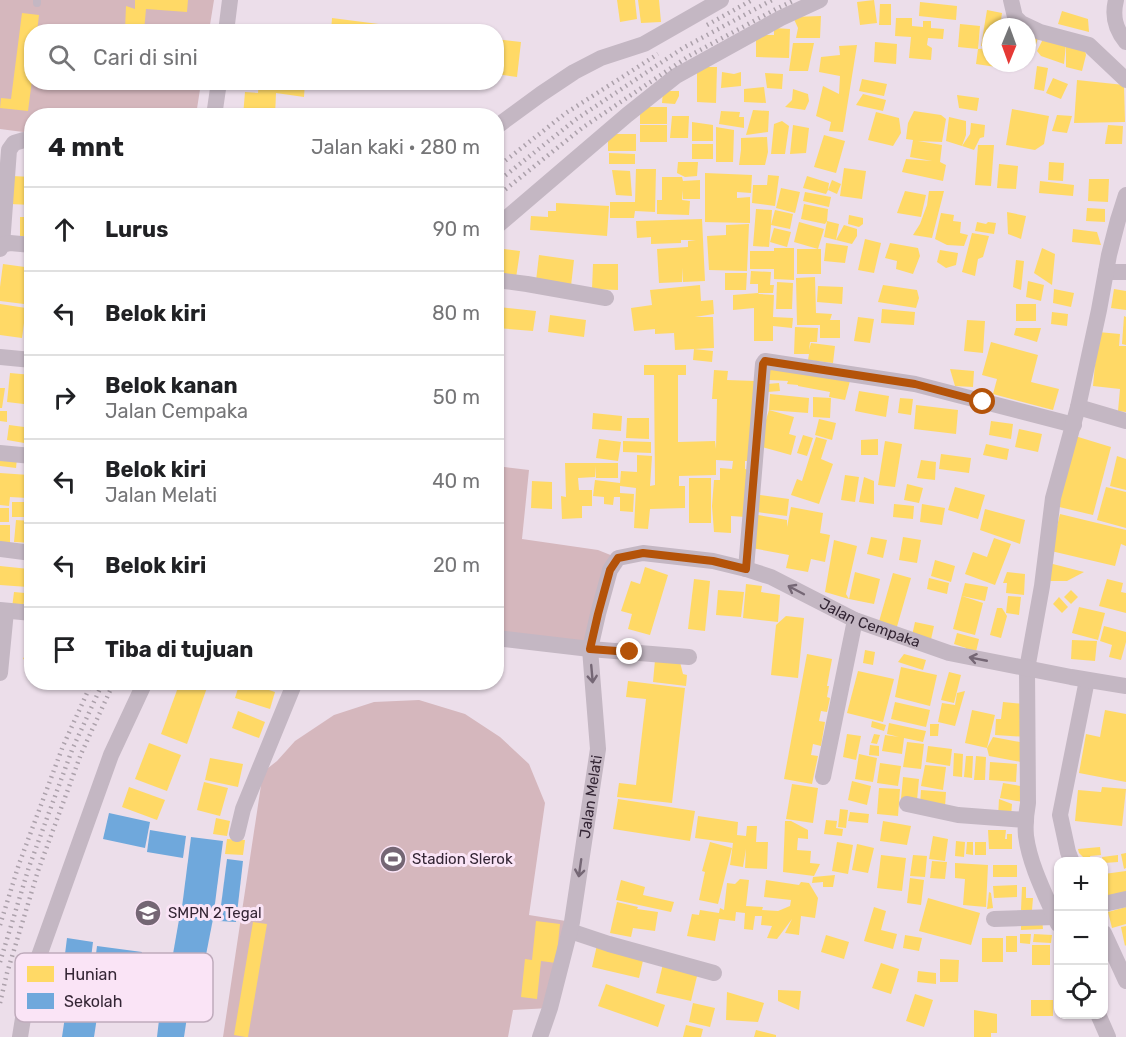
<!DOCTYPE html>
<html lang="id">
<head>
<meta charset="utf-8">
<style>
	body { margin:0; font-family:Rubik,sans-serif; background:#f6f6f6; color:#202124 }
	.controls { position:absolute; right:18px; bottom:18px; display:grid; overflow:hidden; border-radius:12px; box-shadow:0 2px 4px #0004 }
	.controls button { width:54px; height:54px; display:grid; place-items:center; padding:0; border:0; border-bottom:2px solid #e0e0e0; background:#fff; color:#202124; font:30px sans-serif }
	.compass { position:absolute; left:982px; top:18px; width:54px; height:54px; border-radius:50%; background:#fff; box-shadow:0 2px 4px #0004; rotate:181deg }
	.stop { position:absolute; width:18px; height:18px; margin:-14px; border:4px solid #b45309; border-radius:50%; background:#fff }
	.stop.end { background:#b45309; border-color:#fff; box-shadow:0 2px 6px #0008 }
	.list { margin:0; padding:0; list-style:none }
	h2 { display:flex; justify-content:space-between; align-items:center; height:78px; margin:0; padding:0 24px; font-size:26px }
	h2 small { font-size:20px; font-weight:400; color:#757577 }
	.list li { display:grid; grid-template-columns:39px 1fr auto; gap:18px; align-items:center; box-sizing:border-box; height:84px; padding:0 24px; border-top:2px solid #e0e0e0 }
	.list b { display:block; font-size:22px; white-space:nowrap }
	.list p { margin:0; font-size:20px; white-space:nowrap; color:#757577 }
	.list em { font-size:20px; font-style:normal; color:#757577 }
	.icon { flex:none; width:33px; height:33px; fill:none; stroke:currentColor; stroke-width:2; stroke-linecap:round; stroke-linejoin:round }
	.map { position:relative; flex:none; width:1126px; height:1037px; overflow:hidden }
	.search { position:absolute; background:#fff; box-shadow:0 2px 4px #0004; left:24px; top:24px; width:480px; height:66px; display:flex; align-items:center; gap:15px; box-sizing:border-box; padding:0 21px; border-radius:24px; color:#757577; font-size:22px }
	.panel { position:absolute; background:#fff; box-shadow:0 2px 4px #0004; left:24px; top:108px; width:480px; height:582px; border-radius:24px }
	.map>svg:first-child { display:block }
</style>
</head>
<body>
<div class="map">
<svg width="1126" height="1037" viewBox="0 0 1126 1037">
	<rect width="100%" height="100%" fill="#ecdeea"/>
	<g fill="#d5b7bd">
		<path d="M0 0H214L209 31 32 32V82L201 83 196 115 32 116 31 133 0 129Z"/>
		<path d="M497 466 529 470 522 539 598 550 618 558 590 649 497 638Z"/>
		<path d="M419 700 465 714 500 737 529 764 545 803 529 915 572 922 550 1008 513 1010 508 1037H223L263 772 277 761 295 741 334 715 374 702Z"/>
	</g>
	<g fill="#ffd966">
		<path d="M135 0H188L187 12 146 9 144 31 125 30 126 6 135 9Z"/>
		<path d="M617 0H635L637 19 620 22Z"/>
		<path d="M638 0H659L661 22 641 23Z"/>
		<path d="M874 0 877 23 860 25 857 2Z"/>
		<path d="M920 2 957 6 956 20 919 16Z"/>
		<path d="M880 4H891V25H879Z"/>
		<path d="M987 10 1002 13 1000 27H991V48L981 46Z"/>
		<path d="M1062 11 1088 19 1089 32 1058 24Z"/>
		<path d="M22 13 39 15 37 32H32V80L28 111 0 108 1 98 11 99Z"/>
		<path d="M821 16 820 38H796L798 28 793 17Z"/>
		<path d="M332 18 425 30V32H331Z"/>
		<path d="M896 18H912V26L923 27V21H931V28L944 29 943 39 928 38 927 45 932 48 931 60 909 58 911 37 895 36Z"/>
		<path d="M960 24 980 26 978 49 958 47Z"/>
		<path d="M774 28 790 29 789 58 756 57V35H774Z"/>
		<path d="M1027 35 1038 38 1034 51 1027 49Z"/>
		<path d="M1044 37 1084 45 1086 55 1082 71 1066 67V44L1064 64 1041 56 1037 51Z"/>
		<path d="M496 39 521 42 517 77 496 74Z"/>
		<path d="M875 42 897 44 896 64 874 62Z"/>
		<path d="M793 43H814L808 71H789Z"/>
		<path d="M857 45 843 132 829 131 831 122 816 116 823 86 839 94 840 76 819 72 821 57 840 55 839 46Z"/>
		<path d="M991 48V63H996V67L976 64 978 49Z"/>
		<path d="M1037 66 1048 68 1044 91 1034 89Z"/>
		<path d="M697 67H717L716 103 697 102Z"/>
		<path d="M722 72 734 74 741 72V86L721 88Z"/>
		<path d="M765 73 783 74 782 89 767 88Z"/>
		<path d="M1053 78 1068 84 1061 99 1046 93Z"/>
		<path d="M862 79 887 84 884 96 859 91Z"/>
		<path d="M1077 80 1124 85 1125 122 1074 123Z"/>
		<path d="M259 82H305L304 97 276 93 275 116H243L245 92 258 93Z"/>
		<path d="M764 87 766 103 744 102V89Z"/>
		<path d="M793 89 808 94 809 101 805 110 785 107 792 100Z"/>
		<path d="M663 91H679V96L675 104 662 103Z"/>
		<path d="M863 94 886 100 883 111 856 105Z"/>
		<path d="M957 95 979 98 977 111 959 108Z"/>
		<rect x="640" y="107" width="27" height="17"/>
		<path d="M1012 109 1049 116 1044 144 1035 150 1006 145Z"/>
		<path d="M753 110 769 111 768 132 746 135Z"/>
		<path d="M721 111 740 112 739 117H744V128L719 124Z"/>
		<path d="M914 111 941 115 946 119 942 142 918 141 942 145 940 162 946 165 943 181 902 172 906 159 932 161 910 157 913 140 906 139 908 123Z"/>
		<path d="M876 112 899 118 901 133 893 146 868 140Z"/>
		<path d="M1057 115 1072 116 1067 133 1052 131Z"/>
		<path d="M672 116H689L688 138H670Z"/>
		<path d="M949 117 966 121V135L962 146 946 141Z"/>
		<path d="M782 121 789 126 785 154H771L774 124Z"/>
		<path d="M692 122 713 125V141H692Z"/>
		<path d="M971 123 985 125 984 137 980 138 974 150 962 146 970 134Z"/>
		<rect x="640" y="125" width="27" height="17"/>
		<path d="M793 125 809 128 806 153 790 154Z"/>
		<path d="M1108 125 1123 126 1122 144H1105Z"/>
		<path d="M716 127 734 130 733 162H716Z"/>
		<rect x="608" y="134" width="28" height="17"/>
		<path d="M824 135 845 141 836 173 814 167Z"/>
		<path d="M767 137 768 152 765 165H739L741 150V138Z"/>
		<rect x="692" y="144" width="21" height="15"/>
		<path d="M978 145H994L991 186 975 185Z"/>
		<path d="M609 153 635 154V164H609Z"/>
		<path d="M678 162H698L697 176 685 177 677 173Z"/>
		<path d="M1049 162 1064 163 1063 181 1048 180Z"/>
		<path d="M999 164 1018 166 1016 189 997 188Z"/>
		<path d="M844 168 866 171 862 199 840 196Z"/>
		<path d="M636 169H656L655 212 635 211 634 218H610V202H635Z"/>
		<path d="M612 170 630 171 632 196 616 195Z"/>
		<path d="M705 173 752 175 751 193 737 192V198L750 197V223L705 222Z"/>
		<path d="M768 175 779 176 775 206 752 203 753 185H767Z"/>
		<path d="M12 176 32 177V205L10 204Z"/>
		<path d="M807 176 829 183 828 190 832 180 841 184 837 194 828 190 826 194 803 188Z"/>
		<path d="M662 177H682L683 181 700 180V199H683V190L682 200 690 201 689 215 657 214V200H662Z"/>
		<path d="M1089 179H1109L1108 202 1088 201Z"/>
		<path d="M1040 181 1074 185 1073 196 1039 193Z"/>
		<path d="M781 188 800 192 795 213 776 208Z"/>
		<path d="M905 191 926 195 921 217 897 213Z"/>
		<path d="M929 191H944L932 238 913 235 920 224 927 205Z"/>
		<path d="M805 192 831 197 829 207 803 201Z"/>
		<path d="M556 203 609 206 607 236 530 230 531 216 548 217V211H556Z"/>
		<path d="M804 204 828 209 827 221 839 224 836 240 824 237 827 221 825 224 801 219Z"/>
		<path d="M1087 208 1105 209V222L1086 221Z"/>
		<path d="M756 209 772 210 771 225 775 210 793 214 790 229 771 225 769 247 753 246Z"/>
		<path d="M1007 212 1026 216 1021 239 1008 234Z"/>
		<path d="M941 213 954 215 953 221 961 222 960 233 968 235 964 246 947 245 935 239Z"/>
		<path d="M849 215 863 218V224L859 227 848 224Z"/>
		<rect x="20" y="217" width="12" height="19"/>
		<path d="M702 219 705 281 683 282 682 268V282L659 283 657 249 688 247V241L696 240H681V243L651 244V237L637 238 636 221Z"/>
		<path d="M799 222 824 229 818 249 794 242Z"/>
		<path d="M977 222 986 224 988 222 996 223 994 234 975 231Z"/>
		<path d="M749 224 747 271 709 270 707 236 726 235V225Z"/>
		<path d="M844 225 857 229V236L852 244 836 240Z"/>
		<path d="M774 228 791 232 787 247 770 242Z"/>
		<path d="M1073 229 1097 232 1101 245 1072 242Z"/>
		<path d="M972 233 989 236 983 257 978 259 975 276 962 272Z"/>
		<path d="M865 239 881 243 874 273 858 270Z"/>
		<path d="M826 243 848 246 845 263 824 261Z"/>
		<path d="M890 243 918 248 920 256 913 274 896 269 897 261 885 258Z"/>
		<path d="M496 248 520 251 516 278 496 275Z"/>
		<path d="M774 248H794V280L774 279V269H750V251H774Z"/>
		<path d="M1042 248 1055 254 1052 285 1034 273Z"/>
		<rect x="797" y="249" width="24" height="25"/>
		<path d="M940 250 958 253 956 265 946 268 937 262Z"/>
		<path d="M539 255 574 260 571 286 536 281Z"/>
		<path d="M1016 260 1024 261 1021 290 1013 287Z"/>
		<path d="M3 264 32 268V305L0 301V287Z"/>
		<path d="M593 264H618V290L592 289Z"/>
		<path d="M751 271 771 272 770 285H774L773 293H758V284H750Z"/>
		<path d="M725 273H747L746 290H725Z"/>
		<path d="M815 277 816 313 832 314 830 320H840V338H820V325H797L796 278Z"/>
		<path d="M1028 281 1044 285 1041 301 1026 297Z"/>
		<path d="M777 282 793 283 792 309H776Z"/>
		<path d="M700 285 701 301 713 300 714 314 695 317H713L714 348 694 349 713 351 712 362 693 360 694 349 675 350 674 333 655 334V329L634 331 631 308 652 305 650 290Z"/>
		<path d="M883 285 917 290 919 298 916 308 878 302Z"/>
		<path d="M818 286 843 287 842 304 817 302Z"/>
		<path d="M1054 289 1074 293 1071 307 1053 303Z"/>
		<path d="M1114 289 1126 291V310L1111 308Z"/>
		<path d="M758 293 759 294 774 295 773 317 793 318 792 328 773 326V341H754V308L733 310V295Z"/>
		<path d="M0 304 26 308 22 338 0 335Z"/>
		<rect x="1016" y="304" width="20" height="17"/>
		<path d="M499 307 536 311 533 331 497 328Z"/>
		<path d="M882 309 915 312 914 325 881 323Z"/>
		<path d="M1052 312 1068 314 1067 326 1051 324Z"/>
		<path d="M550 315 586 320 584 337 548 332Z"/>
		<path d="M1124 316 1126 317V345L1122 344Z"/>
		<path d="M858 317 874 319 870 343 854 341Z"/>
		<path d="M967 320 985 321 983 353 964 351Z"/>
		<path d="M795 327 818 328 817 342H810L809 350 811 343 835 346 833 363 808 360 809 354H794Z"/>
		<path d="M1016 328H1041L1037 342 1014 335Z"/>
		<path d="M1098 332 1120 334 1119 346H1126V412L1118 411 1120 389 1093 386Z"/>
		<path d="M991 342 1038 355 1031 382 1059 389 1053 410 993 394 997 379 982 375Z"/>
		<path d="M644 365H686V375H678V442L715 441 716 449 717 399H712L714 370 728 371 727 380 755 381 753 461H745V469L749 470 745 517 731 516V533L714 532 712 506 714 480H720V468L732 469 733 461 716 460V475L679 476V486H685V508L650 509 648 529 634 528 636 488 620 486V493L634 494 633 512 620 511V497H614L613 505 604 504V497L593 496 595 480 620 483 621 471 637 472V455L652 456 650 486 655 485 654 375H644Z"/>
		<path d="M770 365 851 377 845 400 829 397 830 392 798 386V385L787 384 788 381 769 380Z"/>
		<path d="M950 369 974 371 973 387 955 386Z"/>
		<path d="M10 373 32 375V405L7 402Z"/>
		<path d="M779 383 780 391 767 392V384Z"/>
		<path d="M0 388H5L2 408H0Z"/>
		<path d="M859 391 889 396 886 417 855 411Z"/>
		<path d="M770 394 809 398 808 413 769 410Z"/>
		<path d="M813 397 831 398 830 418 813 417Z"/>
		<path d="M900 398 913 399 911 415 898 413Z"/>
		<path d="M916 405 958 410 956 434 914 429Z"/>
		<path d="M769 410 794 417 789 434 796 436 791 455 758 446Z"/>
		<path d="M0 411H7V422L0 421Z"/>
		<path d="M593 413 622 416 621 431 592 429Z"/>
		<path d="M627 418H649V439L626 438Z"/>
		<path d="M819 419 836 423 832 440 815 435Z"/>
		<path d="M991 421 1013 424 1011 439 989 435Z"/>
		<path d="M9 425 32 428 30 444 7 440Z"/>
		<path d="M1019 429 1042 434 1038 452 1015 447Z"/>
		<path d="M803 435 813 438 807 456 797 453Z"/>
		<path d="M1075 436 1111 447 1093 515 1055 506Z"/>
		<path d="M816 437 827 440 821 459 833 464 819 504 791 495 797 479 802 481Z"/>
		<path d="M599 439 621 442 618 461 596 458Z"/>
		<path d="M878 439V455H861V440Z"/>
		<path d="M623 441 651 442V453L623 452Z"/>
		<path d="M885 441 902 444 895 487 878 485Z"/>
		<path d="M986 444 1009 449 1007 460 983 455Z"/>
		<path d="M941 454 971 458 969 473 939 469Z"/>
		<path d="M0 456 17 458 16 468 0 466Z"/>
		<path d="M1117 456 1126 459V490L1110 486Z"/>
		<path d="M921 460 936 462 935 480 917 478Z"/>
		<path d="M565 463H618V478H596L595 466V477L578 478 579 490H592V506H582V518L562 519 561 496 566 497Z"/>
		<path d="M0 473 29 475 28 498 10 497 9 506 0 505Z"/>
		<path d="M845 475 859 477 855 502 841 500Z"/>
		<path d="M864 477 874 481V504L859 502Z"/>
		<rect x="689" y="478" width="22" height="45"/>
		<path d="M532 481 552 482V509L531 508Z"/>
		<path d="M907 484 923 488 919 503 904 500Z"/>
		<path d="M955 487 985 495 978 519 948 510Z"/>
		<path d="M1106 487 1126 492V528L1097 520Z"/>
		<path d="M760 495 789 499 787 516 757 512Z"/>
		<rect x="12" y="502" width="16" height="15"/>
		<path d="M894 504 914 506 913 519 893 517Z"/>
		<path d="M922 504 945 508 942 525 920 522Z"/>
		<path d="M791 507 823 513 820 533 830 535 825 562 811 559 808 572 786 568 789 555 752 548 758 515 787 520V527Z"/>
		<rect x="0" y="508" width="9" height="14"/>
		<path d="M985 509 1025 520 1020 544 980 530Z"/>
		<path d="M1060 514 1126 530V546L1121 544 1115 566 1051 551Z"/>
		<path d="M16 520 32 521V543L14 542Z"/>
		<rect x="0" y="525" width="10" height="18"/>
		<path d="M871 537 887 540 883 558 867 554Z"/>
		<path d="M903 537 921 540 917 563 899 560Z"/>
		<path d="M994 538 1011 544 995 585 965 574 973 552 987 557Z"/>
		<path d="M834 540 857 546 846 594 849 599 825 592Z"/>
		<path d="M935 560 955 566 951 582 931 576Z"/>
		<path d="M1049 563 1084 572 1067 581H1046Z"/>
		<path d="M0 566 29 569 28 587 0 585Z"/>
		<path d="M645 567 668 575 650 635 628 629 632 614 621 611 631 581 640 584Z"/>
		<path d="M855 572 880 579 874 604 849 599Z"/>
		<path d="M1007 572 1025 574 1024 595 1006 593 1007 583H1003Z"/>
		<path d="M893 573 911 578 896 630 878 625Z"/>
		<path d="M929 578 949 583 947 594 927 589Z"/>
		<path d="M694 579 710 581 705 631 688 629Z"/>
		<path d="M1107 579 1123 583 1121 592 1126 593V613L1099 606Z"/>
		<path d="M965 583 988 587 985 601 962 596 983 603 975 635 953 629Z"/>
		<path d="M746 584 762 586 761 592 780 595 778 622 743 618Z"/>
		<path d="M718 590 744 592 741 617 716 615Z"/>
		<path d="M1071 590 1078 597 1071 604 1064 597Z"/>
		<path d="M14 592 25 593 23 609 12 608Z"/>
		<path d="M1008 596 1021 597 1019 615 1006 613Z"/>
		<path d="M1059 597 1068 607 1062 613 1053 604Z"/>
		<path d="M1079 607 1105 613 1098 640 1072 633Z"/>
		<path d="M997 608H1002L1007 616 1001 638 990 635Z"/>
		<path d="M786 616 804 618 798 678 771 675 776 625Z"/>
		<path d="M915 622 934 626 930 644 911 640Z"/>
		<path d="M1104 626 1126 632V642L1121 660 1109 657 1112 645 1100 641Z"/>
		<path d="M957 633 979 639 975 656 965 654 966 648 954 644Z"/>
		<path d="M1072 640 1097 641 1095 661 1071 659Z"/>
		<path d="M32 642V662L23 659Z"/>
		<path d="M865 650 875 652 873 665 863 663Z"/>
		<path d="M807 654 832 659 827 686H829L827 697 830 698 827 712 821 711 819 721 825 722 821 746 813 744 811 755 818 756 812 784 784 779Z"/>
		<path d="M904 654 926 660 923 670 898 662Z"/>
		<path d="M655 660 680 662 683 674 687 675 686 686 653 682Z"/>
		<path d="M901 667 937 675 930 706 895 697Z"/>
		<path d="M858 671 894 679 883 722 847 713Z"/>
		<path d="M949 672 961 675 954 703 941 700Z"/>
		<path d="M628 681 685 688 672 803 617 797 619 783 636 785 646 699 626 697Z"/>
		<path d="M180 682H209L187 744 161 734Z"/>
		<path d="M240 682H245L275 692 270 709 235 698Z"/>
		<path d="M965 691 955 726 938 722 942 703 955 705 957 693Z"/>
		<path d="M895 702 930 710 926 727 891 719Z"/>
		<path d="M1003 702 1024 704 1026 737 995 735 996 719H1001Z"/>
		<path d="M972 710 995 715 987 748 965 743Z"/>
		<path d="M1105 710 1126 714V782L1079 773 1086 734 1100 737Z"/>
		<path d="M238 711 265 722 259 738 232 728Z"/>
		<path d="M872 721 886 725 884 731 871 727Z"/>
		<path d="M889 723 926 731 923 742 904 738 902 754 882 751 885 735 899 737 887 734Z"/>
		<path d="M930 724H939L938 736H930Z"/>
		<path d="M847 734 861 736 856 760 843 757Z"/>
		<path d="M874 734 880 735 877 744 871 743Z"/>
		<path d="M993 737 1025 743 1021 762 989 756 987 748Z"/>
		<path d="M907 742 924 744 921 769 903 767Z"/>
		<path d="M149 743 181 755 167 791 135 779Z"/>
		<path d="M870 745 879 746V756L869 755Z"/>
		<path d="M928 746 952 749 950 766 926 762Z"/>
		<path d="M954 753 963 754 962 777 953 776Z"/>
		<path d="M859 754 877 758 873 782 855 779Z"/>
		<path d="M966 756H973L972 778 964 777Z"/>
		<path d="M976 756 986 757 985 780H974Z"/>
		<path d="M210 758 243 764 238 787 205 780Z"/>
		<path d="M990 762 1017 764 1016 782 989 780Z"/>
		<path d="M880 763 901 766 898 786 877 783Z"/>
		<path d="M925 765 946 767 943 790 921 786Z"/>
		<path d="M903 777 919 779 917 800 901 799Z"/>
		<path d="M852 781 871 786 867 805 848 800Z"/>
		<path d="M204 782 228 788 220 816 197 810Z"/>
		<path d="M1003 783 1026 787 1023 802 1000 798Z"/>
		<path d="M792 784 818 788 813 823 786 819Z"/>
		<path d="M129 787 165 800 157 820 122 807Z"/>
		<path d="M1102 787 1126 789 1122 826 1075 821 1078 790 1101 792Z"/>
		<path d="M879 788 900 789 898 816 877 814Z"/>
		<path d="M921 790 946 792 945 807 920 805Z"/>
		<path d="M618 799 695 811 690 841 613 829Z"/>
		<path d="M999 799 1012 804 1011 817H998Z"/>
		<path d="M840 809 848 810 846 828 838 827Z"/>
		<path d="M850 812 869 814 868 823 848 821Z"/>
		<path d="M698 816 738 822 737 835 746 836 747 826H757L756 842H768L767 869 745 868 746 849 743 867 730 865 733 843 695 838Z"/>
		<path d="M216 818 230 821 227 836 213 834Z"/>
		<path d="M826 820 837 821 836 828 843 829 842 836 824 834Z"/>
		<path d="M785 821H791L808 830V839L798 838 797 850 811 851 810 863 820 864 814 876 783 872Z"/>
		<path d="M883 821 911 826 907 845 880 841Z"/>
		<path d="M988 830H1006L1005 839H1007V834H1012V849H989Z"/>
		<path d="M933 836 948 839 945 861 929 859Z"/>
		<path d="M227 839 245 840 243 855 225 854Z"/>
		<path d="M956 841 965 842 964 857 955 856Z"/>
		<path d="M710 842 732 848 718 904 699 900 705 872 702 871Z"/>
		<path d="M837 842 853 845 848 874 832 871Z"/>
		<path d="M967 842H973V855L966 854Z"/>
		<rect x="975" y="842" width="11" height="13"/>
		<path d="M857 844 874 848 868 873 852 870Z"/>
		<path d="M1100 847 1101 855 1090 856 1091 860 1098 859 1099 861H1087L1079 853 1078 849Z"/>
		<path d="M1126 853V868L1124 869 1121 854Z"/>
		<path d="M881 855 906 858 902 891 877 888Z"/>
		<path d="M913 855 927 856 925 877 910 876Z"/>
		<path d="M1118 855V862L1104 863 1103 861 1102 857Z"/>
		<path d="M932 861 947 862 945 879 930 878Z"/>
		<path d="M955 863 988 865 986 907 963 905 965 879 955 878Z"/>
		<rect x="993" y="865" width="24" height="12"/>
		<path d="M1126 871V894L1104 899V874Z"/>
		<path d="M835 875 833 887H823V882L812 883 813 877Z"/>
		<path d="M910 878 924 880 921 905 907 903Z"/>
		<path d="M740 879 749 880 746 906 763 907 762 910 778 911 790 906 791 900 764 897 766 880 799 885 801 882 809 883 818 898 815 918 801 916 799 935 785 933 792 919 777 939 767 938 772 926 761 925 762 916H755L753 930 744 929 745 913 736 912 735 921 719 919 715 941 687 936 692 914 699 915 700 910 719 913 720 908 724 910 727 883 735 884Z"/>
		<path d="M621 880 645 887 643 895 674 902 671 912 616 900Z"/>
		<path d="M1017 885V897L994 898 993 886Z"/>
		<path d="M1022 887H1026V898H1033L1032 910H1021Z"/>
		<path d="M989 892 991 893 993 908 987 909Z"/>
		<path d="M928 898 980 913 971 945 919 931Z"/>
		<path d="M617 902 638 907 637 909 658 912 655 931 633 928 631 937 610 933Z"/>
		<path d="M874 907 886 911 881 930 897 934 893 949 864 941Z"/>
		<path d="M1126 907V924L1112 928 1108 912Z"/>
		<path d="M1042 919 1043 929 1021 930V920Z"/>
		<path d="M536 921 560 924 556 963 541 961 537 999 521 997 525 959 532 960Z"/>
		<path d="M253 922 267 924 248 1037H246L234 1035Z"/>
		<path d="M1126 926V945L1125 946 1121 927Z"/>
		<path d="M1020 934H1031L1030 944 1020 943Z"/>
		<path d="M1034 934 1052 935 1051 943 1033 942Z"/>
		<path d="M826 935 849 942 844 959 821 952Z"/>
		<path d="M905 935 922 938 919 951 903 948Z"/>
		<rect x="1006" y="936" width="11" height="16"/>
		<rect x="982" y="938" width="21" height="24"/>
		<path d="M597 945 644 956 639 978 592 967Z"/>
		<rect x="1032" y="945" width="18" height="20"/>
		<path d="M940 959 959 960 958 982H940Z"/>
		<path d="M881 963 899 969 891 994 872 988Z"/>
		<path d="M663 964 698 972 691 1001 656 993Z"/>
		<path d="M918 971 936 973V984L917 982Z"/>
		<path d="M606 984 665 1005 658 1027 598 1006Z"/>
		<path d="M778 990 801 991 799 1010 778 1001Z"/>
		<path d="M727 992 764 1003 758 1022 726 1020Z"/>
		<path d="M915 994 933 1000 924 1027 906 1021Z"/>
		<rect x="1031" y="1000" width="22" height="16"/>
		<path d="M693 1003 715 1008 710 1027 689 1022Z"/>
		<path d="M974 1010 997 1014V1033H991V1037H974Z"/>
		<path d="M686 1025 703 1029 701 1037H683Z"/>
		<path d="M756 1030 776 1035V1037H754Z"/>
	</g>
	<g fill="#6fa8dc">
		<path d="M109 813 150 822 145 848 103 839Z"/>
		<path d="M150 830 186 836 183 858 147 852Z"/>
		<path d="M191 837 223 841 214 911 182 907Z"/>
		<path d="M227 859 243 861 236 922 219 921Z"/>
		<path d="M180 914 213 919 205 960 173 954Z"/>
		<path d="M67 938 93 942 90 966 64 962Z"/>
		<path d="M97 946 142 952 138 977 94 970Z"/>
		<path d="M148 956 192 963 188 984H192L184 1037H157L159 1020 98 1011 94 1037H62L72 969 103 974 102 983 164 992 165 980 145 977Z"/>
	</g>
	<g fill="none" stroke-linecap="round" stroke-linejoin="round">
		<path stroke="#c4b7c3" stroke-width="8" d="M37 3V0"/>
		<g stroke="#c4b7c3" stroke-width="16">
			<path d="M1011 0 1015 17 1021 23 1040 32 1089 45 1126 80"/>
			<path d="M1116 0C1112 16 1115 29 1126 42"/>
			<path d="M226 32 230 0"/>
			<path d="M214 116 219 82"/>
			<path d="M496 127 541 94 574 72 601 58 644 44 721 0"/>
			<path d="M496 227 627 115 676 76 781 18 820 0"/>
			<path d="M2 245 9 150 14 143 24 140 32 141"/>
			<path d="M0 249 2 245 10 243 32 245"/>
			<path d="M1106 272H1126"/>
			<path d="M496 280 527 284 606 298"/>
			<path d="M0 357 32 360"/>
			<path d="M1078 407 1126 421"/>
			<path d="M0 453 32 456"/>
			<path d="M0 549 32 553"/>
			<path d="M746 569 763 364 765 361 915 384 1074 425"/>
			<path d="M0 610 32 613"/>
			<path d="M496 638 590 649 689 657"/>
			<path d="M0 673 6 611"/>
			<path d="M823 777 855 620"/>
			<path d="M907 804 958 815 1026 820"/>
			<path d="M237 834 243 809 295 682"/>
			<path d="M1072 862 1068 852 1060 815 1087 680"/>
			<path d="M1104 904 1126 899"/>
			<path d="M994 919 1055 917"/>
			<path d="M1058 924C1046 896 1030 866 1026 836 1025 825 1026 814 1028 803L1027 669 1042 586 1053 498 1078 407 1099 310 1109 255 1118 220 1126 195"/>
			<path d="M570 931 609 944 714 973"/>
			<path d="M1104 933 1126 981"/>
			<path d="M1098 1014 1108 1037"/>
			<path d="M20 1037 24 1012 39 956 111 755 145 682"/>
			<path id="s1" d="M540 1037 550 1008 572 922 598 749 590 649 598 614 610 570 618 558 643 553 713 561 746 569 771 577 855 620 949 653 1071 677 1126 686"/>
		</g>
		<g stroke="#aca1ab" stroke-width="4.5" stroke-dasharray="1.5 4.5" stroke-linecap="butt">
			<path d="M707 25 752 0"/>
			<path d="M496 168 566 113 658 54"/>
			<path d="M496 183 575 120 683 48 772 0"/>
			<path d="M496 197 582 128 689 56 776 9 795 0"/>
			<path d="M0 925 19 864 63 746 92 682"/>
			<path d="M0 962 29 867 72 750 103 682"/>
			<path d="M0 1003 7 973 38 871 81 754 114 682"/>
		</g>
	</g>
	<defs><path id="oneway-shaft" d="M-6 0H5M1.5-3L5.5 0L1.5 3" fill="none" stroke-width="1.6" stroke-linecap="round" stroke-linejoin="round" transform="scale(1.5)"/></defs>
	<g stroke="#756775">
		<use href="#oneway-shaft" transform="translate(796 590) rotate(-152)"/>
		<use href="#oneway-shaft" transform="translate(978 659) rotate(-169)"/>
		<use href="#oneway-shaft" transform="translate(592 674) rotate(85)"/>
		<use href="#oneway-shaft" transform="translate(580 868) rotate(98)"/>
	</g>
	<g fill="none" stroke-linecap="round" stroke-linejoin="round">
		<path stroke="#b45309" stroke-width="8" d="M630 652 590 649 598 614 610 570 618 558 643 553 713 561 746 569 763 364 765 361 915 384 983 402"/>
	</g>
	<defs>
		<symbol id="stadium-disc" viewBox="-11 -11 22 22"><circle r="9.5" fill="#746674" stroke="#fae4f6"/><path d="M0-5a6.5 5 0 1 0 0 10a6.5 5 0 1 0 0-10ZM-3.5-1.8h7v3.6h-7Z" fill="#fff"/></symbol>
		<symbol id="school-disc" viewBox="-11 -11 22 22"><circle r="9.5" fill="#746674" stroke="#fae4f6"/><path d="M0-5L7-2L0 1L-7-2ZM-4 1L0 2.5L4 1V4Q0 6-4 4Z" fill="#fff"/></symbol>
	</defs>
	<g fill-rule="evenodd">
		<use href="#stadium-disc" x="378" y="844" width="30" height="30"/>
		<use href="#school-disc" x="133" y="898" width="30" height="30"/>
	</g>
	<g text-anchor="middle" stroke-width="6" stroke-linejoin="round" paint-order="stroke">
		<g font-size="15" fill="#342635" stroke="#fae4f6">
			<text dy="5" stroke="none"><textPath href="#s1" startOffset="756">Jalan Cempaka</textPath></text>
			<text dy="5" stroke="none"><textPath href="#s1" startOffset="246">Jalan Melati</textPath></text>
		</g>
		<g font-size="15" fill="#342635" stroke="#fae4f6" text-anchor="start">
			<text x="412" y="864">Stadion Slerok</text>
			<text x="168" y="918">SMPN 2 Tegal</text>
		</g>
	</g>
	<rect x="15" y="953" width="198" height="69" rx="9" fill="#fae4f6" stroke="#bfabbc" stroke-width="1.5"/>
	<rect x="27" y="966" width="27" height="16" fill="#ffd966"/>
	<rect x="27" y="993" width="27" height="16" fill="#6fa8dc"/>
	<g font-size="16" fill="#342635">
		<text x="64" y="980">Hunian</text>
		<text x="64" y="1007">Sekolah</text>
	</g>
</svg>
<div class="controls">
<button>+</button>
<button>−</button>
<button><svg class="icon" aria-label="locate" viewBox="0 0 24 24"><circle cx="12" cy="12" r="6"/><path d="M12 2v4M12 18v4M2 12h4M18 12h4"/></svg></button>
</div>
<svg class="compass" viewBox="-18 -18 36 36"><path d="M0-13l5 13h-10z" fill="#e53935"/><path d="M0 13l5-13h-10z" fill="#757577"/></svg>
<div class="stop" style="left:983px;top:402px"></div>
<div class="stop end" style="left:630px;top:652px"></div>
<div class="search"><svg class="icon" aria-label="search" viewBox="0 0 24 24"><circle cx="10" cy="10" r="6"/><path d="M15 15l6 6"/></svg>Cari di sini</div>
<section class="panel">
<h2>4 mnt<small>Jalan kaki · 280 m</small></h2>
<ul class="list">
<li><svg class="icon" aria-label="ahead" viewBox="0 0 24 24"><path d="M12 20V5M6 11l6-6 6 6"/></svg><div><b>Lurus</b></div><em>90 m</em></li>
<li><svg class="icon" aria-label="left" viewBox="0 0 24 24"><path d="M17 20v-9H6M10 6l-5 5 5 5"/></svg><div><b>Belok kiri</b></div><em>80 m</em></li>
<li><svg class="icon" aria-label="right" viewBox="0 0 24 24"><path d="M7 20v-9h11M14 6l5 5-5 5"/></svg><div><b>Belok kanan</b><p>Jalan Cempaka</p></div><em>50 m</em></li>
<li><svg class="icon" aria-label="left" viewBox="0 0 24 24"><path d="M17 20v-9H6M10 6l-5 5 5 5"/></svg><div><b>Belok kiri</b><p>Jalan Melati</p></div><em>40 m</em></li>
<li><svg class="icon" aria-label="left" viewBox="0 0 24 24"><path d="M17 20v-9H6M10 6l-5 5 5 5"/></svg><div><b>Belok kiri</b></div><em>20 m</em></li>
<li><svg class="icon" aria-label="arrive" viewBox="0 0 24 24"><path d="M6 21V4h12l-3 4 3 4H6"/></svg><div><b>Tiba di tujuan</b></div></li>
</ul>
</section>
</div>
</body>
</html>
